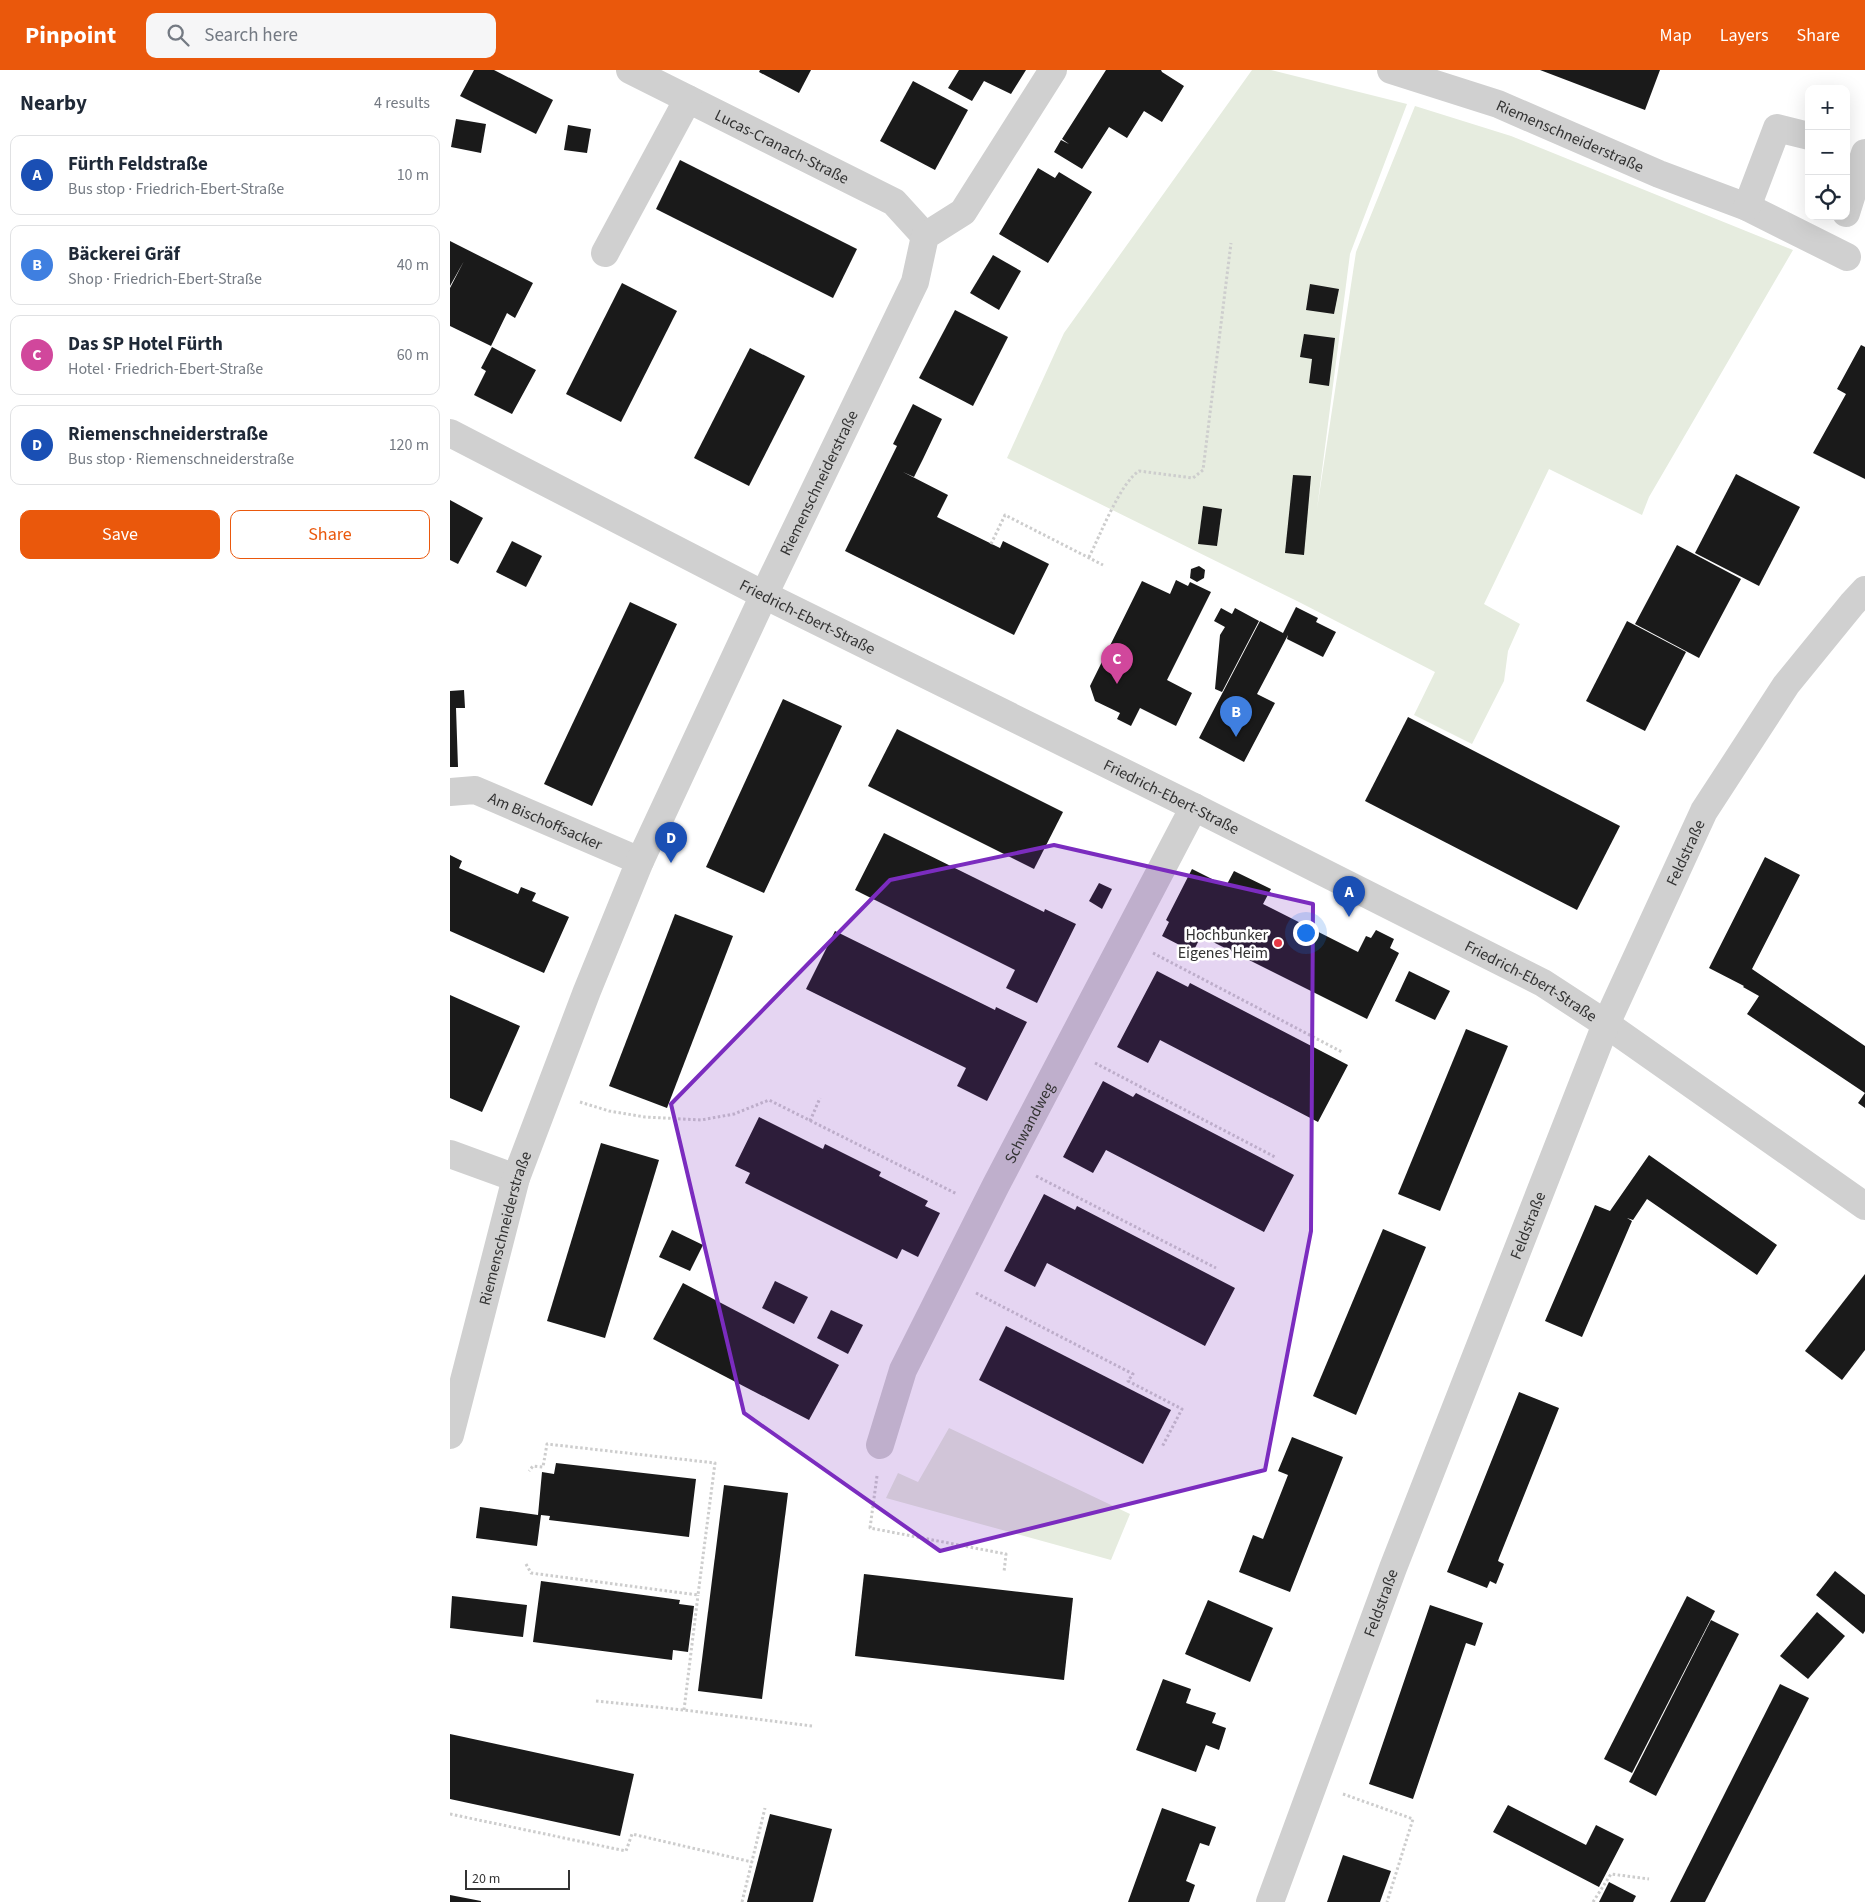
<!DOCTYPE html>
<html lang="en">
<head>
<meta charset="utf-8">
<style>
	body { margin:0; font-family:"Source Sans 3",sans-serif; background:#f6f6f7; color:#1f2937 }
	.controls { position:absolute; right:15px; top:15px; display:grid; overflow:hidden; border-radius:10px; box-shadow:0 5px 20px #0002 }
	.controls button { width:45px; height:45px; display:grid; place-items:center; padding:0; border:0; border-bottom:1px solid #e0e1e3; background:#fff; color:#1f2937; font:25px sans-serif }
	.scale { position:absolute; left:15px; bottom:12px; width:105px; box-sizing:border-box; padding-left:5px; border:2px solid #333; border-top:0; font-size:14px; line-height:18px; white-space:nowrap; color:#333; -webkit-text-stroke:4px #fff; paint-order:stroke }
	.you { position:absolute; left:855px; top:862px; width:18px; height:18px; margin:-12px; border:4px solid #fff; border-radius:50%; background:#1a73e8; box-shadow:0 0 0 8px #1a73e833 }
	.badge { display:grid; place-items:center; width:32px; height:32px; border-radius:50%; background:#ea580c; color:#fff; font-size:16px; font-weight:700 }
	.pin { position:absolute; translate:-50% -41px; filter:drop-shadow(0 1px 2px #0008) }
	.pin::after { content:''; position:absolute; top:26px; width:18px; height:15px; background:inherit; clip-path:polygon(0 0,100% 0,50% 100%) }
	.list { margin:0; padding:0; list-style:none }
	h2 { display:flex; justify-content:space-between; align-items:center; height:65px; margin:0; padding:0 20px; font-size:21px }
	h2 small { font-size:16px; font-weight:400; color:#747a83 }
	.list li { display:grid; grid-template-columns:32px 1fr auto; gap:15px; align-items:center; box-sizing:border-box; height:80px; margin:0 10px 10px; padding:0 10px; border:1px solid #e0e1e3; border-radius:10px }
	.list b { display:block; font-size:19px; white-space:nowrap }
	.list p { margin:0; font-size:16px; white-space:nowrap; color:#747a83 }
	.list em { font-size:16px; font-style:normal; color:#747a83 }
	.actions { display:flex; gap:10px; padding:15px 20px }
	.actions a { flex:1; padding:11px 0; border:1px solid #ea580c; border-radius:10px; text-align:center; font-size:18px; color:#ea580c }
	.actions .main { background:#ea580c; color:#fff }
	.icon { flex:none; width:28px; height:28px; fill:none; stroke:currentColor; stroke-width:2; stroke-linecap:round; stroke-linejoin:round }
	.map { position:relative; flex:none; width:1415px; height:1832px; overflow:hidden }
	header { display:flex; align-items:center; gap:30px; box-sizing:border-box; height:70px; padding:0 25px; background:#ea580c; color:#fff }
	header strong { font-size:24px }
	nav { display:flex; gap:28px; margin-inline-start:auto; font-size:18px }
	.search { width:350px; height:45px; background:#f6f6f7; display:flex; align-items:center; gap:12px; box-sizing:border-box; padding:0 18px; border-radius:10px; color:#747a83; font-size:19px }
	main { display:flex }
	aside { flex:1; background:#fff }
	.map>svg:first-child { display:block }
</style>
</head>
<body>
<header>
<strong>Pinpoint</strong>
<div class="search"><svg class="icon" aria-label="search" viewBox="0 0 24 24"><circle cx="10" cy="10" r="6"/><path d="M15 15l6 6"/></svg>Search here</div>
<nav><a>Map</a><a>Layers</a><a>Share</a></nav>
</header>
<main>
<aside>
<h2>Nearby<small>4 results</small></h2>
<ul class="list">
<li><span class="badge" style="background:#1a4fb4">A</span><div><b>Fürth Feldstraße</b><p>Bus stop · Friedrich-Ebert-Straße</p></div><em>10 m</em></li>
<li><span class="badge" style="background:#3f7fe0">B</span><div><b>Bäckerei Gräf</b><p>Shop · Friedrich-Ebert-Straße</p></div><em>40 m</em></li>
<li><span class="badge" style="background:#d1479c">C</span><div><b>Das SP Hotel Fürth</b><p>Hotel · Friedrich-Ebert-Straße</p></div><em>60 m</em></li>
<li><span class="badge" style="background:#1a4fb4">D</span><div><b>Riemenschneiderstraße</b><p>Bus stop · Riemenschneiderstraße</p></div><em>120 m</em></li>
</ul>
<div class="actions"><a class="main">Save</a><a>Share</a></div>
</aside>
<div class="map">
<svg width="1415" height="1832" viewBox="0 0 1415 1832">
	<rect width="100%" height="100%" fill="#fff"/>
	<g fill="#e6ecdf">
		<path d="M802 0H821L957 34 900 184 867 439 906 182 965 36 1061 66 1343 180 1199 427 1192 445 1099 399 1034 534 1070 554 1058 581 1054 611 1022 674 964 645 985 602 849 532 557 388 614 263Z"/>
		<path d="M499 1358 680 1444 661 1490 436 1428 448 1403 468 1412Z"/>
	</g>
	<g fill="#1a1a1a">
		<path d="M24 0H44L103 30 86 64 10 26Z"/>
		<path d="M310 0H361L349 23 309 2Z"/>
		<path d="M509 0H576L561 24 534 11 522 31 498 18Z"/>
		<path d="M656 0H711L712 2 734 16 712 52 694 41 677 68 659 57 632 99 604 82 611 70 619 74 612 69Z"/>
		<path d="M1090 0H1210L1195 40Z"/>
		<path d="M463 11 518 40 485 100 430 71Z"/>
		<path d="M6 49 36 54 31 83 1 77Z"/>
		<path d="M118 55 141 59 137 83 114 80Z"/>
		<path d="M230 90 407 179 383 228 206 139Z"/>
		<path d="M588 98 605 108 609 102 642 122 598 193 549 164Z"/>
		<path d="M0 171 83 213 65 248 57 243 41 276 0 256V218L14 191 0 216Z"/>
		<path d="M543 185 571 201 549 240 520 223Z"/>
		<path d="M172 213 227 241 171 352 116 324Z"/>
		<path d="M860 214 889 219 884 244 856 240Z"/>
		<path d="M505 240 558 267 523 336 469 308Z"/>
		<path d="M854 264 885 268 879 316 859 313 862 289 850 287Z"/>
		<path d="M1411 275 1415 277V409L1363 383 1396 324 1387 319Z"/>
		<path d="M42 277 86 300 62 344 24 325 36 301 31 298Z"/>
		<path d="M300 278 355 306 299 416 244 388Z"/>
		<path d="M463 334 492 349 473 389 467 386 473 389 464 407 453 402 498 425 487 447 550 478 553 471 599 494 564 565 395 481 447 376 443 374Z"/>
		<path d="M1286 404 1350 437 1309 516 1245 483Z"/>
		<path d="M843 405 861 406 854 485 835 483Z"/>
		<path d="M0 430 33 448 8 494 0 490Z"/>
		<path d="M753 436 772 439 767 476 748 474Z"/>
		<path d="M62 471 92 486 76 517 46 502Z"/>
		<path d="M1227 475 1291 509 1249 588 1185 554Z"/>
		<path d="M749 496 755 500 754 508 747 512 740 508 741 499Z"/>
		<path d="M726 510 738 516 740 512 761 522 717 610 742 623 726 656 690 638 681 656 667 649 670 643 645 631 640 616 692 511 720 524Z"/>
		<path d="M180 532 227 554 142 736 94 714Z"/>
		<path d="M846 537 868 548 866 552 886 562 873 587 837 569 838 565 807 624 825 633 794 692 749 668 810 551 833 563Z"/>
		<path d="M771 538 782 544 785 538 809 551 772 622 765 619 770 565 775 557 764 551Z"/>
		<path d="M1177 551 1236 582 1195 661 1136 631Z"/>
		<path d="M14 620 15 638H6L8 697H0V621Z"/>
		<path d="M333 629 392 656 314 823 256 797Z"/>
		<path d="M958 647 1170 756 1127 840 915 731Z"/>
		<path d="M447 659 613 742 584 799 418 716Z"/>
		<path d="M434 763 594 842 595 839 626 854 587 933 556 918 565 900 405 820Z"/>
		<path d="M0 785 12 791 9 798 68 824 71 817 86 823 82 831 119 847 94 903 0 861Z"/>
		<path d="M1315 787 1350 805 1302 899 1415 976V1038L1408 1033 1415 1023 1297 944 1309 926 1293 917 1294 916 1259 898Z"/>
		<path d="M742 799 776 816 784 801 821 819 813 834 908 882 916 866 921 868 926 860 944 869 940 878 949 883 917 949 751 866 743 882 712 866 719 852 716 850Z"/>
		<path d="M649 813 662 819 652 839 639 831Z"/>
		<path d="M225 844 283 866 217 1038 159 1016Z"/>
		<path d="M385 861 545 940 546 937 577 952 537 1031 507 1016 516 998 356 919Z"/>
		<path d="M707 901 738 917 740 913 898 995 868 1052 710 970 698 993 667 977Z"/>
		<path d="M959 901 1000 921 985 950 945 931Z"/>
		<path d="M0 925 70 956 32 1042 0 1028Z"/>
		<path d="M1016 959 1058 976 990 1141 948 1124Z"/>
		<path d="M653 1011 683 1027 686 1023 844 1105 814 1162 656 1080 643 1103 613 1087Z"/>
		<path d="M309 1047 373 1079 375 1074 431 1102 429 1106 478 1131 475 1136 490 1143 468 1187 452 1179 447 1189 295 1113 300 1103 285 1096Z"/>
		<path d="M151 1073 209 1090 155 1268 97 1251Z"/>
		<path d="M1199 1085 1327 1175 1307 1205 1197 1129 1183 1150 1177 1148 1182 1151 1132 1267 1095 1251 1145 1135 1160 1141Z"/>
		<path d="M594 1124 625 1140 627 1136 785 1218 755 1276 597 1193 585 1217 554 1201Z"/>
		<path d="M933 1159 976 1177 906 1345 863 1326Z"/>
		<path d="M222 1160 253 1175 240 1201 209 1187Z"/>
		<path d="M1415 1204V1280L1392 1310 1355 1281Z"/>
		<path d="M325 1211 358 1227 344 1254 312 1238Z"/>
		<path d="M233 1213 389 1295 359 1350 203 1269Z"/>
		<path d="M381 1240 413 1255 398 1284 367 1268Z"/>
		<path d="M556 1256 721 1340 693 1394 529 1310Z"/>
		<path d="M1069 1322 1109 1338 1049 1488 1048 1491 1054 1494 1046 1514 1040 1511 1037 1518 997 1502Z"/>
		<path d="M842 1367 893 1387 840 1522 789 1502 803 1465 813 1469 838 1405 828 1401Z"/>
		<path d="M106 1393 246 1409 239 1467 99 1450 100 1446 91 1445 87 1476 26 1468 30 1437 88 1445 92 1402 104 1404Z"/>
		<path d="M274 1415 338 1423 312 1629 248 1621Z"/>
		<path d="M1385 1501 1415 1525V1561L1413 1564 1366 1525Z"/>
		<path d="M414 1504 623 1528 614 1610 405 1586Z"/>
		<path d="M91 1511 230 1530 229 1534 244 1536 238 1582 223 1580 222 1590 83 1572Z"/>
		<path d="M2 1526 77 1535 73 1567 0 1558Z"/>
		<path d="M1237 1526 1265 1541 1182 1703 1154 1689Z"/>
		<path d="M758 1530 823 1558 800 1612 735 1584Z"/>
		<path d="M980 1535 1033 1553 1025 1576 1016 1573 963 1729 919 1714Z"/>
		<path d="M1367 1542 1395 1566 1358 1609 1330 1586Z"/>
		<path d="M1261 1550 1289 1564 1206 1726 1179 1712Z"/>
		<path d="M713 1609 741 1619 736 1633 766 1643 762 1653 776 1658 769 1680 756 1675 746 1702 686 1680Z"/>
		<path d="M1330 1614 1359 1628 1255 1832H1220Z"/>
		<path d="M0 1664 184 1704 170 1766 0 1729Z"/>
		<path d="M1058 1735 1136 1775 1146 1755 1174 1769 1149 1817 1043 1762Z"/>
		<path d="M712 1738 766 1757 759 1776 750 1773 736 1811 745 1815 739 1832H678Z"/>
		<path d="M320 1744 382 1759 363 1832H297Z"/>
		<path d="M893 1785 941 1801 930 1832H877Z"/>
		<path d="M1159 1812 1186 1826 1183 1832H1149Z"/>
		<path d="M0 1825 31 1831V1832H0Z"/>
	</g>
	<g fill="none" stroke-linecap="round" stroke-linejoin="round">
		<g stroke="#cdcdcd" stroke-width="3" stroke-dasharray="2.5 2.5" stroke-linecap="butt">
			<path d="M541 474 555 445 653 495"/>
			<path d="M639 487C650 466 670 413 689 401L743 408 753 400 781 173"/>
			<path d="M703 883 892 982"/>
			<path d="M645 993 825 1087"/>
			<path d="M130 1032 159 1041 195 1047 251 1050 284 1044 319 1030 507 1124"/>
			<path d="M360 1051 370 1028"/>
			<path d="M586 1106 766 1198"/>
			<path d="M526 1223 683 1304 678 1311 732 1339 712 1377"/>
			<path d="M427 1406 420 1458 556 1484 554 1502"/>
			<path d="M76 1494 81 1503 248 1525 265 1393 97 1374 93 1397 83 1396 79 1401"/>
			<path d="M146 1631 234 1640 362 1656"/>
			<path d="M234 1640 248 1525"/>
			<path d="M893 1724 963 1749 937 1832"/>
			<path d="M0 1744 176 1781 182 1764 302 1792"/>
			<path d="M292 1832 315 1738"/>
			<path d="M1143 1832 1161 1804 1199 1809"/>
		</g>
		<g stroke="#d0d0d0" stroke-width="28">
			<path id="s1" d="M180 0 444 132 475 166"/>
			<path id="s2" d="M941 0 1048 34 1209 104 1297 137 1397 187"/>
			<path d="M1297 137 1327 58 1359 66"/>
			<path d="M1396 143 1415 83"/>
			<path d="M155 183 238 29"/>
			<path id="s3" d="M0 363 314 525 744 737 1093 913 1156 954 1415 1136"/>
			<path id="s4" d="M0 722 25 720 190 791"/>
			<path d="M0 1084 66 1108"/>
			<path id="s5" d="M0 1365 66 1108 137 921 190 791 314 525 465 212 475 166 513 142 603 0"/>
			<path id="s6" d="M430 1375 453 1300 546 1115 744 737"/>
			<path id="s7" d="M820 1832 943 1498 1156 954 1254 741 1336 615 1402 534 1415 520"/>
		</g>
	</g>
	<path fill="#7b2cbf" fill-opacity="0.2" stroke="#7b2cbf" stroke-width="4" stroke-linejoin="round" d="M604 775 863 834 861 1161 815 1400 490 1481 294 1343 221 1034 440 810Z"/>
	<circle fill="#e63946" stroke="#fff" stroke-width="2" cx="828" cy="873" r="5"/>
	<g text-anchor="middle" stroke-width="5" stroke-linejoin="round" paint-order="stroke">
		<g font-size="16" fill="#333" stroke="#fff">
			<text dy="6" stroke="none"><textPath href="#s2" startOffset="191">Riemenschneiderstraße</textPath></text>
			<text dy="6" stroke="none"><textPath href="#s1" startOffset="170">Lucas-Cranach-Straße</textPath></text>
			<text dy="6" stroke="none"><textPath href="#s5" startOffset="1024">Riemenschneiderstraße</textPath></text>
			<text dy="6" stroke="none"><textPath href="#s3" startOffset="402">Friedrich-Ebert-Straße</textPath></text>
			<text dy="6" stroke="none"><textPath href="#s3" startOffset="808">Friedrich-Ebert-Straße</textPath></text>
			<text dy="6" stroke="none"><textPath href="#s4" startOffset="102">Am Bischoffsacker</textPath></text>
			<text dy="6" stroke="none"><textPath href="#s7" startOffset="1129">Feldstraße</textPath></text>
			<text dy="6" stroke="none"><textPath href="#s3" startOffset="1212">Friedrich-Ebert-Straße</textPath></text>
			<text dy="6" stroke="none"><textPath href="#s6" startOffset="356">Schwandweg</textPath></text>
			<text dy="6" stroke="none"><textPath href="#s7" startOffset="724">Feldstraße</textPath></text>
			<text dy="6" stroke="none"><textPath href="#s5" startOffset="214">Riemenschneiderstraße</textPath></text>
			<text dy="6" stroke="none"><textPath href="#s7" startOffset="319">Feldstraße</textPath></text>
		</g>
		<g font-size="16" fill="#333" stroke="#fff" text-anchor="end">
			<text x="818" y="870">Hochbunker<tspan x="818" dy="18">Eigenes Heim</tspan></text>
		</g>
	</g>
</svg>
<div class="controls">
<button>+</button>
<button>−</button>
<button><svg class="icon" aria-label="locate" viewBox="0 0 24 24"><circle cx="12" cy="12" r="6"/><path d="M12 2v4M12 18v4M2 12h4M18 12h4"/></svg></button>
</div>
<div class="scale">20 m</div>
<div class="you"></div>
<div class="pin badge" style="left:899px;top:847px;background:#1a4fb4">A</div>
<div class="pin badge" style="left:786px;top:667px;background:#3f7fe0">B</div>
<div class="pin badge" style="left:667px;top:614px;background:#d1479c">C</div>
<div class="pin badge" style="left:221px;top:793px;background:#1a4fb4">D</div>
</div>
</main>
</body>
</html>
